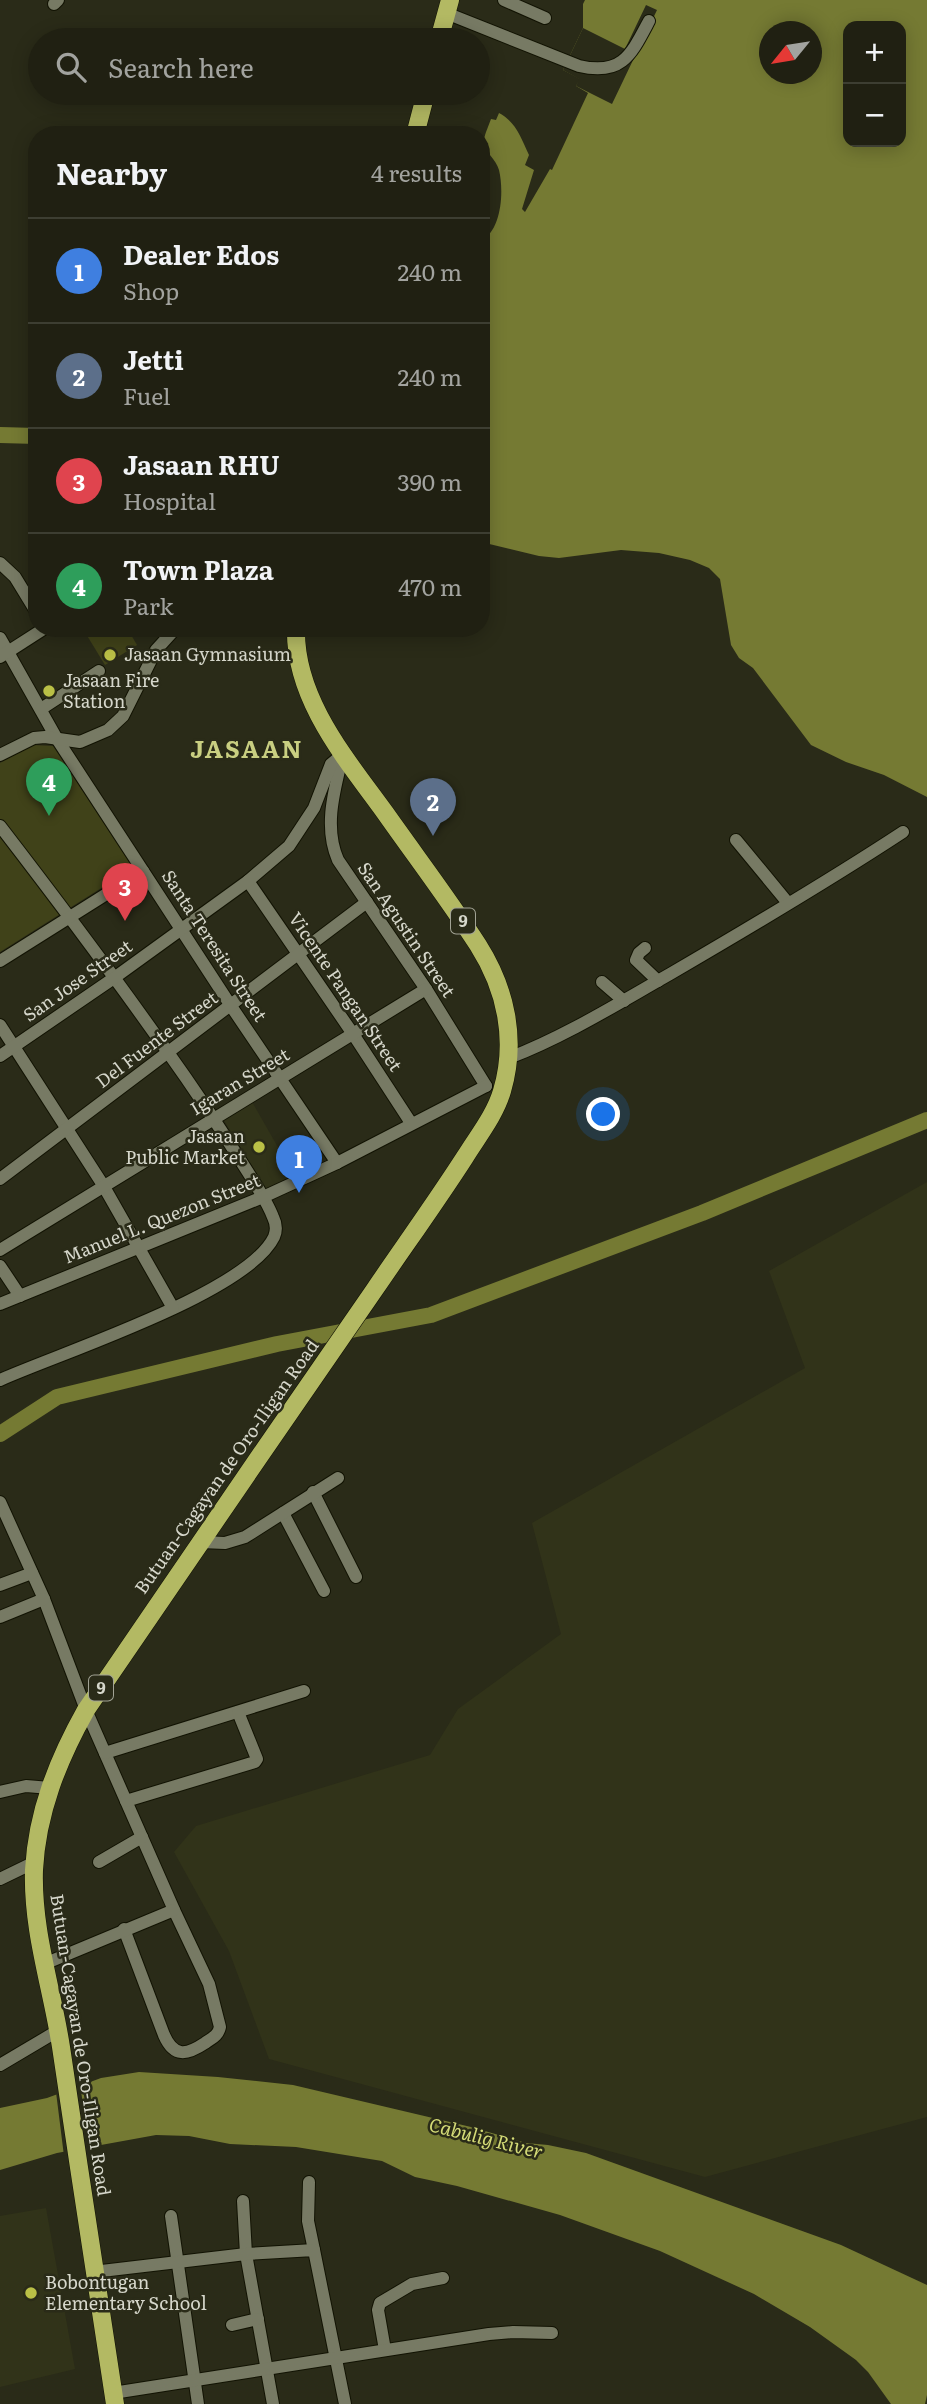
<!DOCTYPE html>
<html lang="en">
<head>
<meta charset="utf-8">
<style>
	body { margin:0; font-family:Literata,serif; background:#28281b; color:#f1f3f6 }
	.controls { position:absolute; right:21px; top:21px; display:grid; overflow:hidden; border-radius:14px; box-shadow:0 4px 18px #0003 }
	.controls button { width:63px; height:63px; display:grid; place-items:center; padding:0; border:0; border-bottom:2px solid #3d3e32; background:#202012; color:#f1f3f6; font:35px sans-serif }
	.compass { position:absolute; left:759px; top:21px; width:63px; height:63px; border-radius:50%; background:#202012; box-shadow:0 4px 18px #0003; rotate:240deg }
	.you { position:absolute; left:604px; top:1115px; width:24px; height:24px; margin:-18px; border:5px solid #fff; border-radius:50%; background:#1a73e8; box-shadow:0 0 0 10px #1a73e833 }
	.badge { display:grid; place-items:center; width:46px; height:46px; border-radius:50%; background:#bac046; color:#fff; font-size:23px; font-weight:700 }
	.pin { position:absolute; translate:-50% -58px; filter:drop-shadow(0 2px 4px #0008) }
	.pin::after { content:''; position:absolute; top:37px; width:24px; height:21px; background:inherit; clip-path:polygon(0 0,100% 0,50% 100%) }
	.list { margin:0; padding:0; list-style:none }
	h2 { display:flex; justify-content:space-between; align-items:center; height:91px; margin:0; padding:0 28px; font-size:30px }
	h2 small { font-size:23px; font-weight:400; color:#a2a39f }
	.list li { display:grid; grid-template-columns:46px 1fr auto; gap:21px; align-items:center; box-sizing:border-box; height:105px; padding:0 28px; border-top:2px solid #3d3e32 }
	.list b { display:block; font-size:26px; white-space:nowrap }
	.list p { margin:0; font-size:23px; white-space:nowrap; color:#a2a39f }
	.list em { font-size:23px; font-style:normal; color:#a2a39f }
	.icon { flex:none; width:38px; height:38px; fill:none; stroke:currentColor; stroke-width:2; stroke-linecap:round; stroke-linejoin:round }
	.map { position:relative; flex:none; width:927px; height:2404px; overflow:hidden }
	.search { position:absolute; background:#202012; box-shadow:0 4px 18px #0003; left:28px; top:28px; width:462px; height:77px; display:flex; align-items:center; gap:18px; box-sizing:border-box; padding:0 24px; border-radius:38px; color:#a2a39f; font-size:26px }
	.panel { position:absolute; background:#202012; box-shadow:0 4px 18px #0003; left:28px; top:126px; width:462px; height:511px; border-radius:28px }
	.map>svg:first-child { display:block }
</style>
</head>
<body>
<div class="map">
<svg width="927" height="2404" viewBox="0 0 927 2404">
	<rect width="100%" height="100%" fill="#2a2b18"/>
	<g fill="#313319">
		<path d="M251 1100 295 1177 267 1192 222 1117Z"/>
		<path d="M927 1182V2117L705 2177 269 2059 229 1951 174 1852 196 1826 430 1755 458 1709 561 1634 532 1523 805 1368 769 1271Z"/>
		<path d="M46 2208 75 2369 0 2387V2216Z"/>
	</g>
	<g fill="#404219">
		<path d="M84 628H127L137 645 105 665 83 629Z"/>
		<path d="M32 745 53 746 133 868 0 952V763Z"/>
	</g>
	<g fill="#757a33" fill-rule="evenodd">
		<path d="M585 0H927V797L884 775 846 762 811 745 753 668 739 658 731 645 720 579 709 568 690 560 659 553 621 550 559 558 539 556 481 542V241C502 230 504 191 499 170 496 159 484 152 484 140 485 133 489 125 491 119L496 120 499 113C516 122 521 138 529 155L525 165 534 170 522 209 525 212 550 169 552 170 588 93 576 86 580 79 563 70 583 28V4ZM848 26H901V142H848ZM769 32H811V74H769Z"/>
		<path d="M139 2072 218 2077 293 2085 471 2127 526 2143 548 2145 586 2153 841 2245 927 2285V2395L925 2404H891L868 2372 856 2360 810 2327 754 2294 660 2251 560 2215 457 2186 415 2177 382 2161 296 2147 230 2144 189 2136 156 2135 57 2153 0 2170V2108L47 2098 101 2078Z"/>
	</g>
	<g fill="#2a2b18">
		<path d="M646 5 657 10 612 104 576 86 579 79 563 70 583 28 625 49Z"/>
		<path d="M80 2083 89 2151 64 2156 56 2092Z"/>
	</g>
	<g fill="none" stroke-linecap="round" stroke-linejoin="round">
		<g stroke="#757a33" stroke-width="16">
			<path d="M0 435 37 436"/>
			<path d="M0 1434 57 1397 277 1344 431 1315 702 1213 927 1120"/>
		</g>
		<defs>
			<g id="minor">
				<path d="M504 0 545 18"/>
				<path d="M54 4 58 0"/>
				<path d="M446 13 579 66C622 76 631 55 649 21"/>
				<path d="M0 563 15 577 37 613"/>
				<path d="M0 638 57 739 231 1006 337 1163"/>
				<path d="M0 657 45 628"/>
				<path d="M41 709 99 671"/>
				<path d="M343 754C335 788 323 826 338 860L426 989 486 1086"/>
				<path d="M0 755 34 738 45 737 80 742 108 730 123 716 156 650 176 628"/>
				<path d="M0 826C64 909 126 992 186 1078 206 1107 225 1136 244 1166 254 1182 266 1199 273 1217 276 1223 277 1230 274 1237 247 1293 60 1353 0 1380"/>
				<path d="M736 840 788 903"/>
				<path d="M248 881 353 1034 411 1123"/>
				<path d="M645 948 639 953 636 960 658 981"/>
				<path d="M0 961 143 871"/>
				<path d="M602 982 624 1001"/>
				<path d="M0 1025 103 1185 173 1308"/>
				<path d="M0 1056 114 978 248 881 289 846 314 808 331 764 343 754"/>
				<path d="M509 1058C566 1036 617 1004 670 974 749 928 827 882 903 832"/>
				<path d="M0 1179 367 902"/>
				<path d="M0 1250 426 989"/>
				<path d="M0 1266 20 1296"/>
				<path d="M0 1304 263 1197 337 1163 486 1086"/>
				<path d="M313 1492 356 1577"/>
				<path d="M0 1502 44 1599 86 1710 174 1910 209 1984 220 2027C218 2036 212 2038 205 2043 187 2055 174 2058 164 2035L124 1929"/>
				<path d="M283 1513 324 1591"/>
				<path d="M201 1542 225 1543 245 1537 338 1478"/>
				<path d="M0 1585 32 1573"/>
				<path d="M0 1617 44 1599"/>
				<path d="M105 1753 304 1691"/>
				<path d="M0 1792 26 1786 50 1788"/>
				<path d="M126 1801 255 1762 257 1759 238 1712"/>
				<path d="M99 1862 142 1837"/>
				<path d="M0 1879 35 1862"/>
				<path d="M44 1964 174 1910"/>
				<path d="M0 2065 59 2030"/>
				<path d="M309 2182 308 2221 314 2250"/>
				<path d="M243 2201 246 2254 273 2404"/>
				<path d="M171 2216 198 2404"/>
				<path d="M93 2272 246 2254 314 2250 345 2404"/>
				<path d="M232 2325 258 2319"/>
				<path d="M385 2350 378 2310 380 2303 412 2284 443 2278"/>
				<path d="M113 2393 489 2334 513 2332 552 2333"/>
			</g>
			<g id="highway">
				<path d="M439 40 450 0"/>
				<path d="M415 135 426 93"/>
				<path d="M115 2404C96 2285 79 2166 61 2047 52 1988 32 1931 34 1870 37 1812 58 1760 86 1710 182 1569 278 1429 375 1289 405 1245 436 1202 465 1157 478 1136 495 1115 502 1091 517 1040 506 989 478 945 449 900 417 858 386 814 347 760 294 699 296 628"/>
			</g>
		</defs>
		<use href="#minor" stroke="#121303" stroke-width="14"/>
		<use href="#highway" stroke="#121303" stroke-width="19"/>
		<use href="#minor" stroke="#777a64" stroke-width="12"/>
		<use href="#highway" stroke="#b3b963" stroke-width="18"/>
	</g>
	<g fill="#bac046" stroke="#2a2b18" stroke-width="2.5">
		<circle cx="110" cy="655" r="7"/>
		<circle cx="49" cy="691" r="7"/>
		<circle cx="259" cy="1147" r="7"/>
		<circle cx="31" cy="2293" r="7"/>
	</g>
	<g text-anchor="middle" stroke-width="5" stroke-linejoin="round" paint-order="stroke">
		<g fill="#2a2b18" stroke="#a2a395" stroke-width="2">
			<rect x="451" y="908.5" width="24" height="25" rx="5"/>
			<rect x="89" y="1675.5" width="24" height="25" rx="5"/>
		</g>
		<g font-size="16" font-weight="bold" fill="#d6d7cb">
			<text x="463" y="927">9</text>
			<text x="101" y="1694">9</text>
		</g>
		<g font-size="18" fill="#d6d7cb" stroke="#2a2b18" text-anchor="start">
			<text x="124" y="661">Jasaan Gymnasium</text>
			<text x="63" y="687">Jasaan Fire<tspan x="63" dy="21">Station</tspan></text>
			<text x="245" y="1143" text-anchor="end">Jasaan<tspan x="245" dy="21">Public Market</tspan></text>
			<text x="45" y="2289">Bobontugan<tspan x="45" dy="21">Elementary School</tspan></text>
		</g>
		<g font-size="18" fill="#d6d7cb" stroke="#2a2b18">
			<text transform="translate(406 930) rotate(56)" y="6">San Agustin Street</text>
			<text transform="translate(214 946) rotate(57)" y="6">Santa Teresita Street</text>
			<text transform="translate(78 981) rotate(-35)" y="6">San Jose Street</text>
			<text transform="translate(345 992) rotate(56)" y="6">Vicente Pangan Street</text>
			<text transform="translate(157 1040) rotate(-37)" y="6">Del Fuente Street</text>
			<text transform="translate(240 1082) rotate(-31)" y="6">Igaran Street</text>
			<text transform="translate(162 1219) rotate(-22)" y="6">Manuel L. Quezon Street</text>
			<text transform="translate(227 1467) rotate(-55)" y="6">Butuan-Cagayan de Oro-Iligan Road</text>
			<text transform="translate(80 2045) rotate(81)" y="6">Butuan-Cagayan de Oro-Iligan Road</text>
		</g>
		<g font-size="19" font-style="italic" fill="#d4db77" stroke="#2a2b18">
			<text transform="translate(486 2138) rotate(14)" y="7">Cabulig River</text>
		</g>
		<g font-size="24" font-weight="bold" letter-spacing="2" fill="#c9cf81" stroke="#2a2b18">
			<text x="247" y="758">JASAAN</text>
		</g>
	</g>
</svg>
<div class="controls">
<button>+</button>
<button>−</button>
</div>
<svg class="compass" viewBox="-18 -18 36 36"><path d="M0-13l5 13h-10z" fill="#e53935"/><path d="M0 13l5-13h-10z" fill="#a2a39f"/></svg>
<div class="you"></div>
<div class="pin badge" style="left:299px;top:1193px;background:#3f7fe0">1</div>
<div class="pin badge" style="left:433px;top:836px;background:#5c6f8a">2</div>
<div class="pin badge" style="left:125px;top:921px;background:#e0444e">3</div>
<div class="pin badge" style="left:49px;top:816px;background:#2e9e5b">4</div>
<div class="search"><svg class="icon" aria-label="search" viewBox="0 0 24 24"><circle cx="10" cy="10" r="6"/><path d="M15 15l6 6"/></svg>Search here</div>
<section class="panel">
<h2>Nearby<small>4 results</small></h2>
<ul class="list">
<li><span class="badge" style="background:#3f7fe0">1</span><div><b>Dealer Edos</b><p>Shop</p></div><em>240 m</em></li>
<li><span class="badge" style="background:#5c6f8a">2</span><div><b>Jetti</b><p>Fuel</p></div><em>240 m</em></li>
<li><span class="badge" style="background:#e0444e">3</span><div><b>Jasaan RHU</b><p>Hospital</p></div><em>390 m</em></li>
<li><span class="badge" style="background:#2e9e5b">4</span><div><b>Town Plaza</b><p>Park</p></div><em>470 m</em></li>
</ul>
</section>
</div>
</body>
</html>
